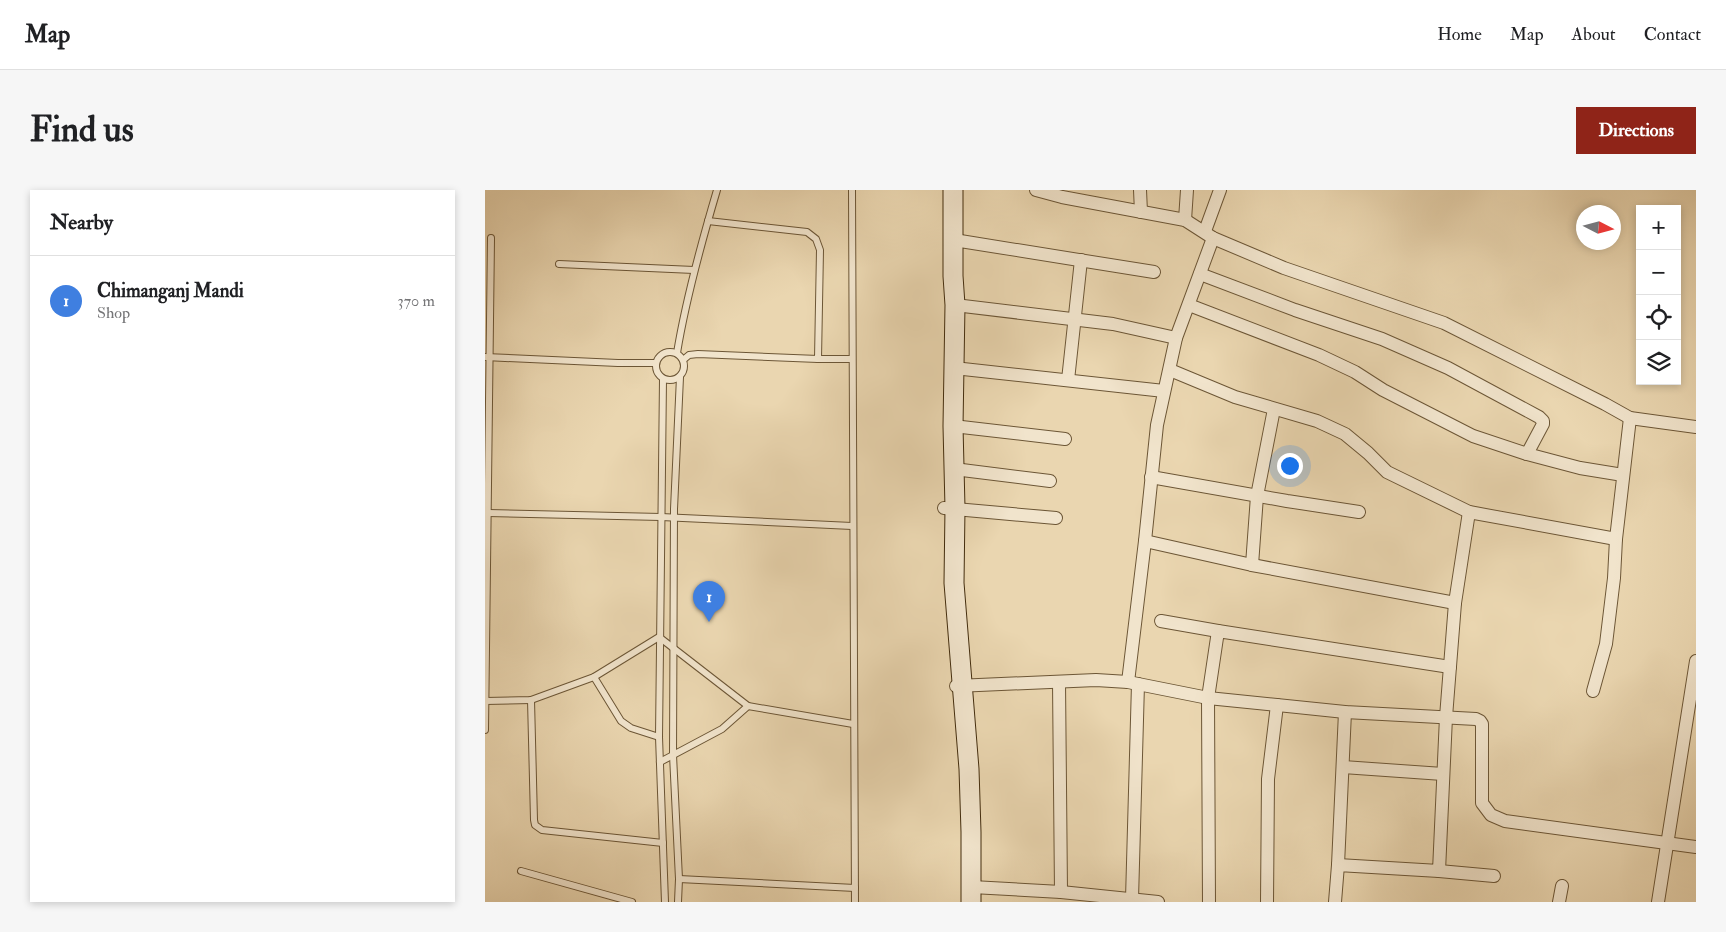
<!DOCTYPE html>
<html lang="en">
<head>
<meta charset="utf-8">
<style>
	body { margin:0; font-family:"IM FELL Double Pica",serif; background:#f6f6f6; color:#202124 }
	.controls { position:absolute; right:15px; top:15px; display:grid; overflow:hidden; border-radius:0px; box-shadow:0 2px 8px #0003 }
	.controls button { width:45px; height:45px; display:grid; place-items:center; padding:0; border:0; border-bottom:1px solid #e0e0e0; background:#fff; color:#202124; font:25px sans-serif }
	.compass { position:absolute; left:1091px; top:15px; width:45px; height:45px; border-radius:50%; background:#fff; box-shadow:0 2px 8px #0003; rotate:96deg }
	.you { position:absolute; left:804px; top:275px; width:18px; height:18px; margin:-12px; border:4px solid #fff; border-radius:50%; background:#1a73e8; box-shadow:0 0 0 8px #1a73e833 }
	.badge { display:grid; place-items:center; width:32px; height:32px; border-radius:50%; background:#8f2418; color:#fff; font-size:16px; font-weight:700 }
	.pin { position:absolute; translate:-50% -41px; filter:drop-shadow(0 1px 2px #0008) }
	.pin::after { content:''; position:absolute; top:26px; width:18px; height:15px; background:inherit; clip-path:polygon(0 0,100% 0,50% 100%) }
	.list { margin:0; padding:0; list-style:none }
	h2 { display:flex; justify-content:space-between; align-items:center; height:65px; margin:0; padding:0 20px; font-size:21px }
	h2 small { font-size:16px; font-weight:400; color:#757577 }
	.list li { display:grid; grid-template-columns:32px 1fr auto; gap:15px; align-items:center; box-sizing:border-box; height:90px; padding:0 20px; border-top:1px solid #e0e0e0 }
	.list b { display:block; font-size:19px; white-space:nowrap }
	.list p { margin:0; font-size:16px; white-space:nowrap; color:#757577 }
	.list em { font-size:16px; font-style:normal; color:#757577 }
	.icon { flex:none; width:28px; height:28px; fill:none; stroke:currentColor; stroke-width:2; stroke-linecap:round; stroke-linejoin:round }
	.map { position:relative; flex:none; width:1211px; height:712px; overflow:hidden; border-radius:0px }
	header { display:flex; align-items:center; gap:30px; box-sizing:border-box; height:70px; padding:0 25px; background:#fff; border-bottom:1px solid #e0e0e0 }
	header strong { font-size:24px }
	nav { display:flex; gap:28px; margin-inline-start:auto; font-size:18px }
	.intro { display:flex; align-items:center; justify-content:space-between; box-sizing:border-box; height:120px; padding:0 30px }
	h1 { margin:0; font-size:35px }
	.button { padding:12px 22px; border-radius:0px; background:#8f2418; color:#fff; font-size:18px; font-weight:700 }
	main { display:flex; gap:30px; padding:0 30px }
	aside { flex:1; background:#fff; border-radius:0px; box-shadow:0 2px 8px #0003 }
	.map>svg:first-child { display:block }
</style>
</head>
<body>
<header>
<strong>Map</strong>
<nav><a>Home</a><a>Map</a><a>About</a><a>Contact</a></nav>
</header>
<div class="intro"><h1>Find us</h1><a class="button">Directions</a></div>
<main>
<aside>
<h2>Nearby<small></small></h2>
<ul class="list">
<li><span class="badge" style="background:#3f7fe0">1</span><div><b>Chimanganj Mandi</b><p>Shop</p></div><em>370 m</em></li>
</ul>
</aside>
<div class="map">
<svg width="1211" height="712" viewBox="0 0 1211 712">
	<rect width="100%" height="100%" fill="#ead6b0"/>
	<filter id="stains"><feTurbulence type="fractalNoise" baseFrequency=".004" numOctaves="4"/><feColorMatrix values="0 0 0 0 .2 0 0 0 0 .09 0 0 0 0 .02 0 0 0 .5 -.17"/></filter>
	<radialGradient id="worn" r=".72"><stop offset=".6" stop-color="#630" stop-opacity="0"/><stop offset="1" stop-color="#630" stop-opacity=".3"/></radialGradient>
	<g fill="none" stroke-linecap="round" stroke-linejoin="round">
		<defs>
			<g id="lane">
				<path d="M367 0 370 712"/>
				<path d="M74 74 209 80"/>
				<circle cx="185" cy="176" r="14"/>
				<path d="M192 163C201 108 216 54 232 0"/>
				<path d="M0 167 133 173H171"/>
				<path d="M333 169H367"/>
				<path d="M198 170 204 165 213 164 333 169 335 60 331 49 322 42 223 31"/>
				<path d="M178 189 174 547 180 712"/>
				<path d="M3 323 176 327 367 336"/>
				<path d="M109 487 136 531 146 538 174 547"/>
				<path d="M46 510 49 630 50 635 57 640 178 653"/>
				<path d="M0 511 46 510 109 487 174 447 263 516"/>
				<path d="M0 540 6 48"/>
				<path d="M175 572 237 539 263 516 368 534"/>
				<path d="M36 681 147 712"/>
				<path d="M194 689 370 698"/>
				<path d="M193 712 194 689 188 565 189 319 195 187"/>
			</g>
			<g id="street">
				<path d="M551 0 577 7 700 30 728 48 799 78 959 133 1120 214 1145 228 1211 237"/>
				<path d="M655 0 656 22"/>
				<path d="M700 30 702 0"/>
				<path d="M720 41 735 0"/>
				<path d="M469 50 669 82"/>
				<path d="M715 84 810 120 897 149 963 178 1054 227 1058 231V234L1042 264"/>
				<path d="M470 115 628 134 691 148"/>
				<path d="M704 115 834 165 870 182 898 200 988 246 1042 264 1095 278 1138 285"/>
				<path d="M469 178 679 201"/>
				<path d="M685 180 750 207 832 231 860 244 883 263 902 282 984 322 1131 349 1145 228"/>
				<path d="M583 190 596 70"/>
				<path d="M468 236 580 249"/>
				<path d="M469 279 565 291"/>
				<path d="M666 287 802 311 874 322"/>
				<path d="M459 318 571 328"/>
				<path d="M660 351 767 375 970 413"/>
				<path d="M767 375 772 306 789 219"/>
				<path d="M676 431 733 441"/>
				<path d="M574 492 576 702"/>
				<path d="M643 492 660 351 672 235 691 148 728 48"/>
				<path d="M471 496 611 490 643 492 723 508 860 522 991 529 995 531 997 534V613L1006 625 1020 631 1211 657"/>
				<path d="M1108 501 1121 454 1129 388 1131 349"/>
				<path d="M858 577 958 584"/>
				<path d="M853 675 860 522"/>
				<path d="M954 681 1009 686"/>
				<path d="M487 697 576 702 673 712"/>
				<path d="M647 709 653 494"/>
				<path d="M724 712 723 508 733 441 965 477"/>
				<path d="M782 712 783 589 792 515"/>
				<path d="M850 712 853 675 954 681 961 527 970 413 984 322"/>
				<path d="M1074 712 1077 696"/>
				<path d="M1173 712 1211 471"/>
			</g>
			<path id="secondary" d="M468 0V86L470 115 468 236 470 318 469 393 484 579 486 642V712"/>
		</defs>
		<use href="#lane" stroke="#6c5636" stroke-width="8"/>
		<use href="#street" stroke="#6c5636" stroke-width="14"/>
		<use href="#secondary" stroke="#422c0d" stroke-width="21"/>
		<use href="#lane" stroke="#f1e4cc" stroke-width="6"/>
		<use href="#street" stroke="#f1e4cc" stroke-width="12"/>
		<use href="#secondary" stroke="#f1e4cc" stroke-width="19"/>
	</g>
	<rect width="100%" height="100%" filter="url(#stains)"/>
	<rect width="100%" height="100%" fill="url(#worn)"/>
</svg>
<div class="controls">
<button>+</button>
<button>−</button>
<button><svg class="icon" aria-label="locate" viewBox="0 0 24 24"><circle cx="12" cy="12" r="6"/><path d="M12 2v4M12 18v4M2 12h4M18 12h4"/></svg></button>
<button><svg class="icon" aria-label="layers" viewBox="0 0 24 24"><path d="M12 4l9 5-9 5-9-5zM3 14l9 5 9-5"/></svg></button>
</div>
<svg class="compass" viewBox="-18 -18 36 36"><path d="M0-13l5 13h-10z" fill="#e53935"/><path d="M0 13l5-13h-10z" fill="#757577"/></svg>
<div class="you"></div>
<div class="pin badge" style="left:224px;top:432px;background:#3f7fe0">1</div>
</div>
</main>
</body>
</html>
